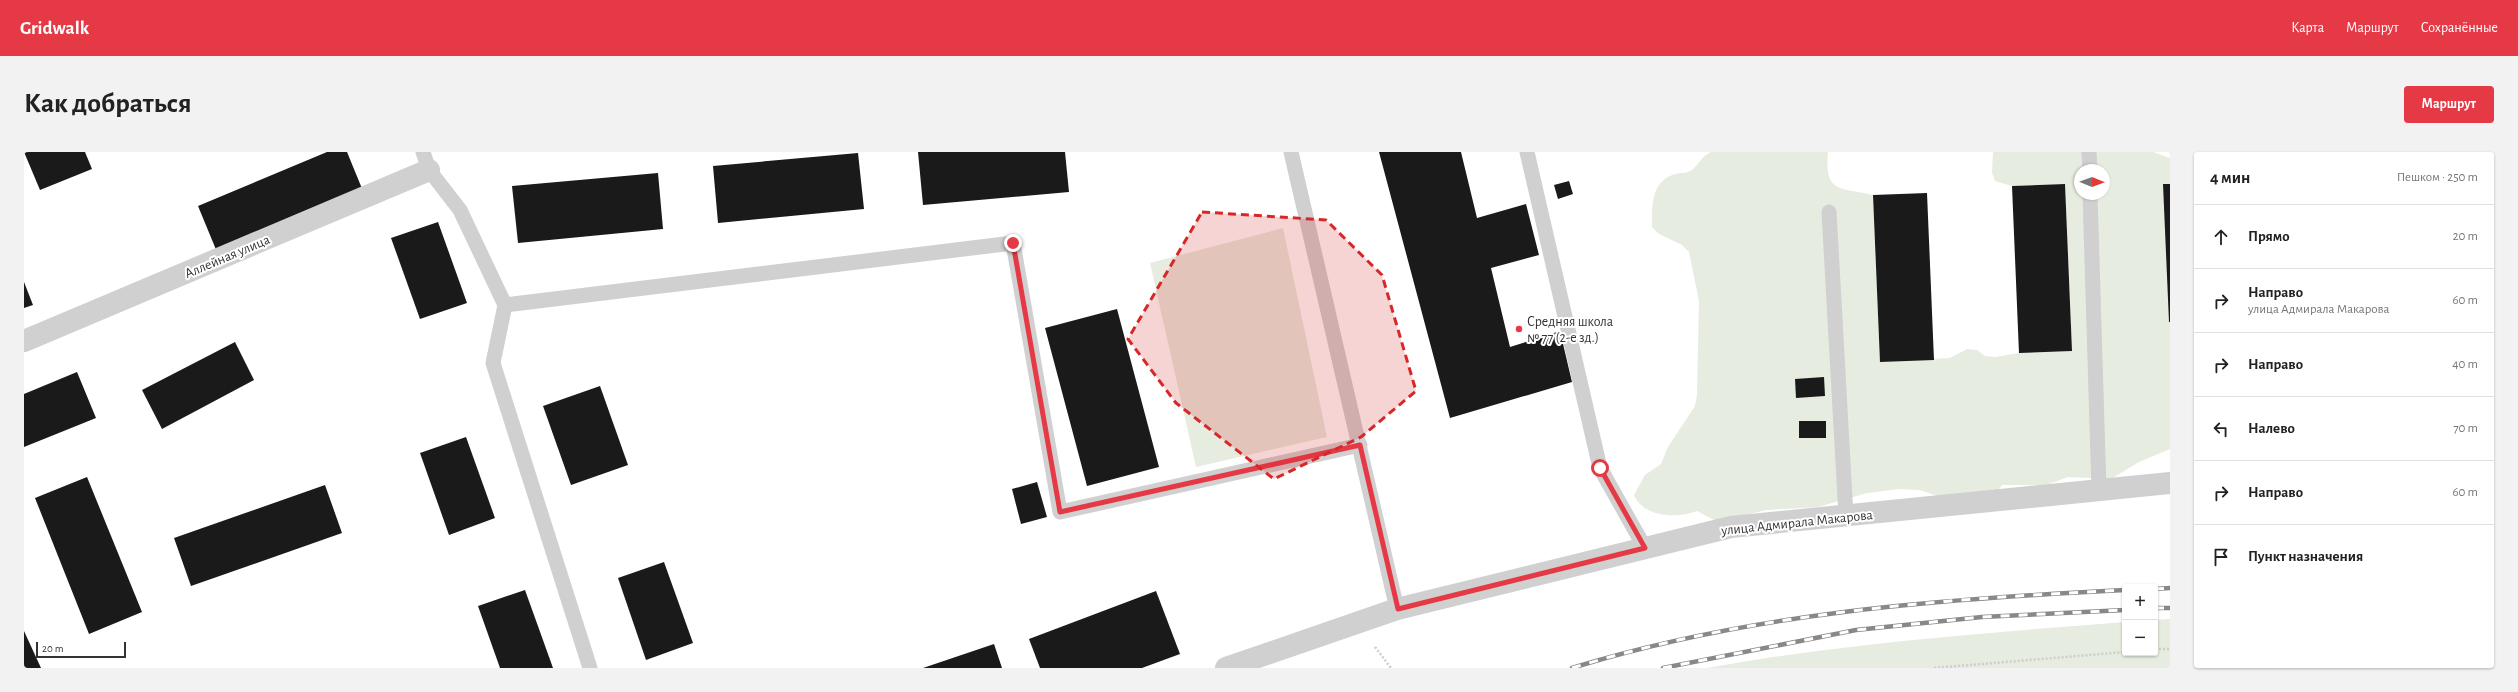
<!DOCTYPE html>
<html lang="ru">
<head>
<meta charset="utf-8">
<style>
	body { margin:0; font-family:"Alegreya Sans",sans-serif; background:#f2f2f2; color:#222 }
	.controls { position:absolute; right:12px; bottom:12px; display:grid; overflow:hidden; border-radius:4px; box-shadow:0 1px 3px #0004 }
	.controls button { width:36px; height:36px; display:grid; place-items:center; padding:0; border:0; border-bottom:1px solid #e0e0e0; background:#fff; color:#222; font:20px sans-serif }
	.compass { position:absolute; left:2050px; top:12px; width:36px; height:36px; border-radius:50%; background:#fff; box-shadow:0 1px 3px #0004; rotate:91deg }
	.scale { position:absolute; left:12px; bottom:10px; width:90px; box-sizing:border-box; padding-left:4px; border:2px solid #333; border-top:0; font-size:11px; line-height:14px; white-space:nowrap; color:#333; -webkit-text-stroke:3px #fff; paint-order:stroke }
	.stop { position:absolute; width:12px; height:12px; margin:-9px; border:3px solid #e63946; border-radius:50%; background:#fff }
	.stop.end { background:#e63946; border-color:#fff; box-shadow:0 1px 4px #0008 }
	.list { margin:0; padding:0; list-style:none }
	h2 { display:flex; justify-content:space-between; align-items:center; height:52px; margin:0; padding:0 16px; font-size:17px }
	h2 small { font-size:13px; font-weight:400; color:#767676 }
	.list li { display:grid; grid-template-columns:26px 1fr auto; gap:12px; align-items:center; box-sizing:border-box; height:64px; padding:0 16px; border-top:1px solid #e0e0e0 }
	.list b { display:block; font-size:15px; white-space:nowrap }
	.list p { margin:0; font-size:13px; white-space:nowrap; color:#767676 }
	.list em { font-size:13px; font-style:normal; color:#767676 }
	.icon { flex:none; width:22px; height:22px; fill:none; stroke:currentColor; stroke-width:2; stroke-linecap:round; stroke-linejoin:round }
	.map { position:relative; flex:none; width:2146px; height:516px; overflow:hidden; border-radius:4px }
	header { display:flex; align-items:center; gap:24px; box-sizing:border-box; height:56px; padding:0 20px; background:#e63946; color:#fff }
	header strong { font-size:19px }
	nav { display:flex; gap:22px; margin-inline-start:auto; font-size:14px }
	.intro { display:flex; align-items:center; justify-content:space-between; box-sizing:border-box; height:96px; padding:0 24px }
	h1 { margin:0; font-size:28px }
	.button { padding:10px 18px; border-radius:4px; background:#e63946; color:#fff; font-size:14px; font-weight:700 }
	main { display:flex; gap:24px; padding:0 24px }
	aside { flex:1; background:#fff; border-radius:4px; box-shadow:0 1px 3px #0004 }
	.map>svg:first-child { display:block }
</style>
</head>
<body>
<header>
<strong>Gridwalk</strong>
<nav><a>Карта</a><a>Маршрут</a><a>Сохранённые</a></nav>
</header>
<div class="intro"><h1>Как добраться</h1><a class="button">Маршрут</a></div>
<main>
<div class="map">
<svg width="2146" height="516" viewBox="0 0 2146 516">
	<rect width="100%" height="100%" fill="#fff"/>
	<g fill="#e6ecdf" fill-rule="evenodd">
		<path d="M1687 0H1804C1800 43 1817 35 1849 43L1856 210 1926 206 1943 197 1953 198 1961 204 1971 205 1995 201 2048 199 2041 32 1988 34 1971 29 1968 21 1969 0H2129L2146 6V297L2115 310 2087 327 2044 325 2022 333H1978L1969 345H1917L1896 338 1875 337 1843 341 1794 355 1742 358 1701 368H1690L1673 359C1652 367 1619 365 1610 343L1621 323 1637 312 1644 295 1671 254 1673 243 1675 149 1665 100 1658 93 1635 82 1628 75C1628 54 1627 29 1651 22 1656 21 1666 21 1669 17 1676 11 1678 4 1687 0ZM2056 18H2080V42H2056Z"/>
		<path d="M1259 76 1303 285 1172 315 1126 111Z"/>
		<path d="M2146 467V516H1683C1821 491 1961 481 2101 470V501H2131V468Z"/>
	</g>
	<g fill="#1a1a1a">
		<path d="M0 0H61L68 17 16 38Z"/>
		<path d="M303 0H323L339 39 193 100 174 54Z"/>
		<path d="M894 0H1041L1045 40 899 53Z"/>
		<path d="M1355 0H1437L1453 66 1502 52 1515 103 1467 116 1486 195 1536 179 1548 230 1426 266Z"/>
		<path d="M834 1 840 57 694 71 689 14Z"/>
		<path d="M634 21 639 77 494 91 488 34Z"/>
		<path d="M1545 29 1549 42 1534 47 1530 33Z"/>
		<path d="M2041 32 2048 199 1995 201 1988 34Z"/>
		<path d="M2139 32H2146V170H2145Z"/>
		<path d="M1903 41 1910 208 1856 210 1849 43Z"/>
		<path d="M414 70 443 151 396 167 367 86Z"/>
		<path d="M0 130 9 153 0 156Z"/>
		<path d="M1093 157 1135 315 1063 334 1021 176Z"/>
		<path d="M211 190 230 228 138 277 118 238Z"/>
		<path d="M53 220 72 266 0 295V242Z"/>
		<path d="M1800 225 1801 244 1772 246 1771 227Z"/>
		<path d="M576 234 604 313 547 333 519 254Z"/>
		<rect x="1775" y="269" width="27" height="17"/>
		<path d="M442 285 471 366 425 383 396 301Z"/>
		<path d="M63 325 118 460 65 482 11 346Z"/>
		<path d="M1013 330 1023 365 997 372 988 337Z"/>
		<path d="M301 333 318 381 167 434 150 386Z"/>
		<path d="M640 410 669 491 622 508 594 426Z"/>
		<path d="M501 438 529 516H476L454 454Z"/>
		<path d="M1132 439 1156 502 1118 516H1016L1005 487Z"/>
		<path d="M0 479 17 516H0Z"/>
		<path d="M970 492 978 516H899Z"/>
	</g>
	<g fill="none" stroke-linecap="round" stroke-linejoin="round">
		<g stroke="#cdcdcd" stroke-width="2.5" stroke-dasharray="2 2" stroke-linecap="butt">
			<path d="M1351 495 1367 516"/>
			<path d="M2131 497H2146"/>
			<path d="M1910 516 2101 500"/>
		</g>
		<g stroke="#d0d0d0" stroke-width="15">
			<path d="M399 0 405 18 436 58 481 153 469 211 566 516"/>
			<path d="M1267 0 1373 457"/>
			<path d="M1503 0 1576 316 1621 396"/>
			<path d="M2065 0 2066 18"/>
			<path d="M2066 42 2075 339"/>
			<path d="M1805 60 1822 364"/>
			<path d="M481 153 989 91 1036 360 1336 293"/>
		</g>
		<path stroke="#d0d0d0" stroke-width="22" d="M0 189 405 18"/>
		<path stroke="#d0d0d0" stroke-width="22" d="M1202 516 1373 457 1707 375 2146 331"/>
		<defs>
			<g id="rail">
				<path d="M2131 437 2146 436"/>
				<path d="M2131 456H2146"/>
				<path d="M1548 516C1727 461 1915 447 2101 438"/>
				<path d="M1639 516 1832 478 1958 465 2101 458"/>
			</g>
		</defs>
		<use href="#rail" stroke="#888" stroke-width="4.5"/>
		<use href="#rail" stroke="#fff" stroke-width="3" stroke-dasharray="9" stroke-linecap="butt"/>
	</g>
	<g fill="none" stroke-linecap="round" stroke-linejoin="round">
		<path stroke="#e63946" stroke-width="5" d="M989 91 1036 360 1336 293 1374 457 1621 396 1576 316"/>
	</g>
	<path fill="#d62828" fill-opacity="0.2" stroke="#d62828" stroke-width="3" stroke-dasharray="8 5" stroke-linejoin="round" d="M1178 60 1302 68 1358 123 1392 239 1337 285 1250 327 1152 251 1104 187Z"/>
	<circle fill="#e63946" stroke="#fff" stroke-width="1.5" cx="1495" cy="177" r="4"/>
	<g text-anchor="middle" stroke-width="4" stroke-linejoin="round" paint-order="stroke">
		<g font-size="14" fill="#333" stroke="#fff">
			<text transform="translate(203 104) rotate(-23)" y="5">Аллейная улица</text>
			<text transform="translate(1773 370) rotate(-6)" y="5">улица Адмирала Макарова</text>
		</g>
		<g font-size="14" fill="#333" stroke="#fff" text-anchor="start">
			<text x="1503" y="174">Средняя школа<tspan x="1503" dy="16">№ 77 (2-е зд.)</tspan></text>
		</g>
	</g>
</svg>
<div class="controls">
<button>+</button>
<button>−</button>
</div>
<svg class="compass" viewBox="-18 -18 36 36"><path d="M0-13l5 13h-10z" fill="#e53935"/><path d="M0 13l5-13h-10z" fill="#767676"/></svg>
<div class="scale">20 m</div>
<div class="stop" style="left:1576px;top:316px"></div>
<div class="stop end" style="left:989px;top:91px"></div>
</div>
<aside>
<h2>4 мин<small>Пешком · 250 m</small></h2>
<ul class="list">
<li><svg class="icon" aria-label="ahead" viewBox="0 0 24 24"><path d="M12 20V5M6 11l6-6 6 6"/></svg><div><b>Прямо</b></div><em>20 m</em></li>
<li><svg class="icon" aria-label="right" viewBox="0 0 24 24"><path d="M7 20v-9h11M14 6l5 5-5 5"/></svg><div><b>Направо</b><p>улица Адмирала Макарова</p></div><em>60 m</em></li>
<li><svg class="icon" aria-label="right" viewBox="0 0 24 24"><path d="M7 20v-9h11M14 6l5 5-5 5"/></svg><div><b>Направо</b></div><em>40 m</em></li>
<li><svg class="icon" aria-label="left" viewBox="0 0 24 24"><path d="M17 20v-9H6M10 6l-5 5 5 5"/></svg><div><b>Налево</b></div><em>70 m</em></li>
<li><svg class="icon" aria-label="right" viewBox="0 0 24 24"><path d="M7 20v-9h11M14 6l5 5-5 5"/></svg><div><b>Направо</b></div><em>60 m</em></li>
<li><svg class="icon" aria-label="arrive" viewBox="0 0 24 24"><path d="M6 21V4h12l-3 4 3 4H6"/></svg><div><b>Пункт назначения</b></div></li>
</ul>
</aside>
</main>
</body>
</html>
